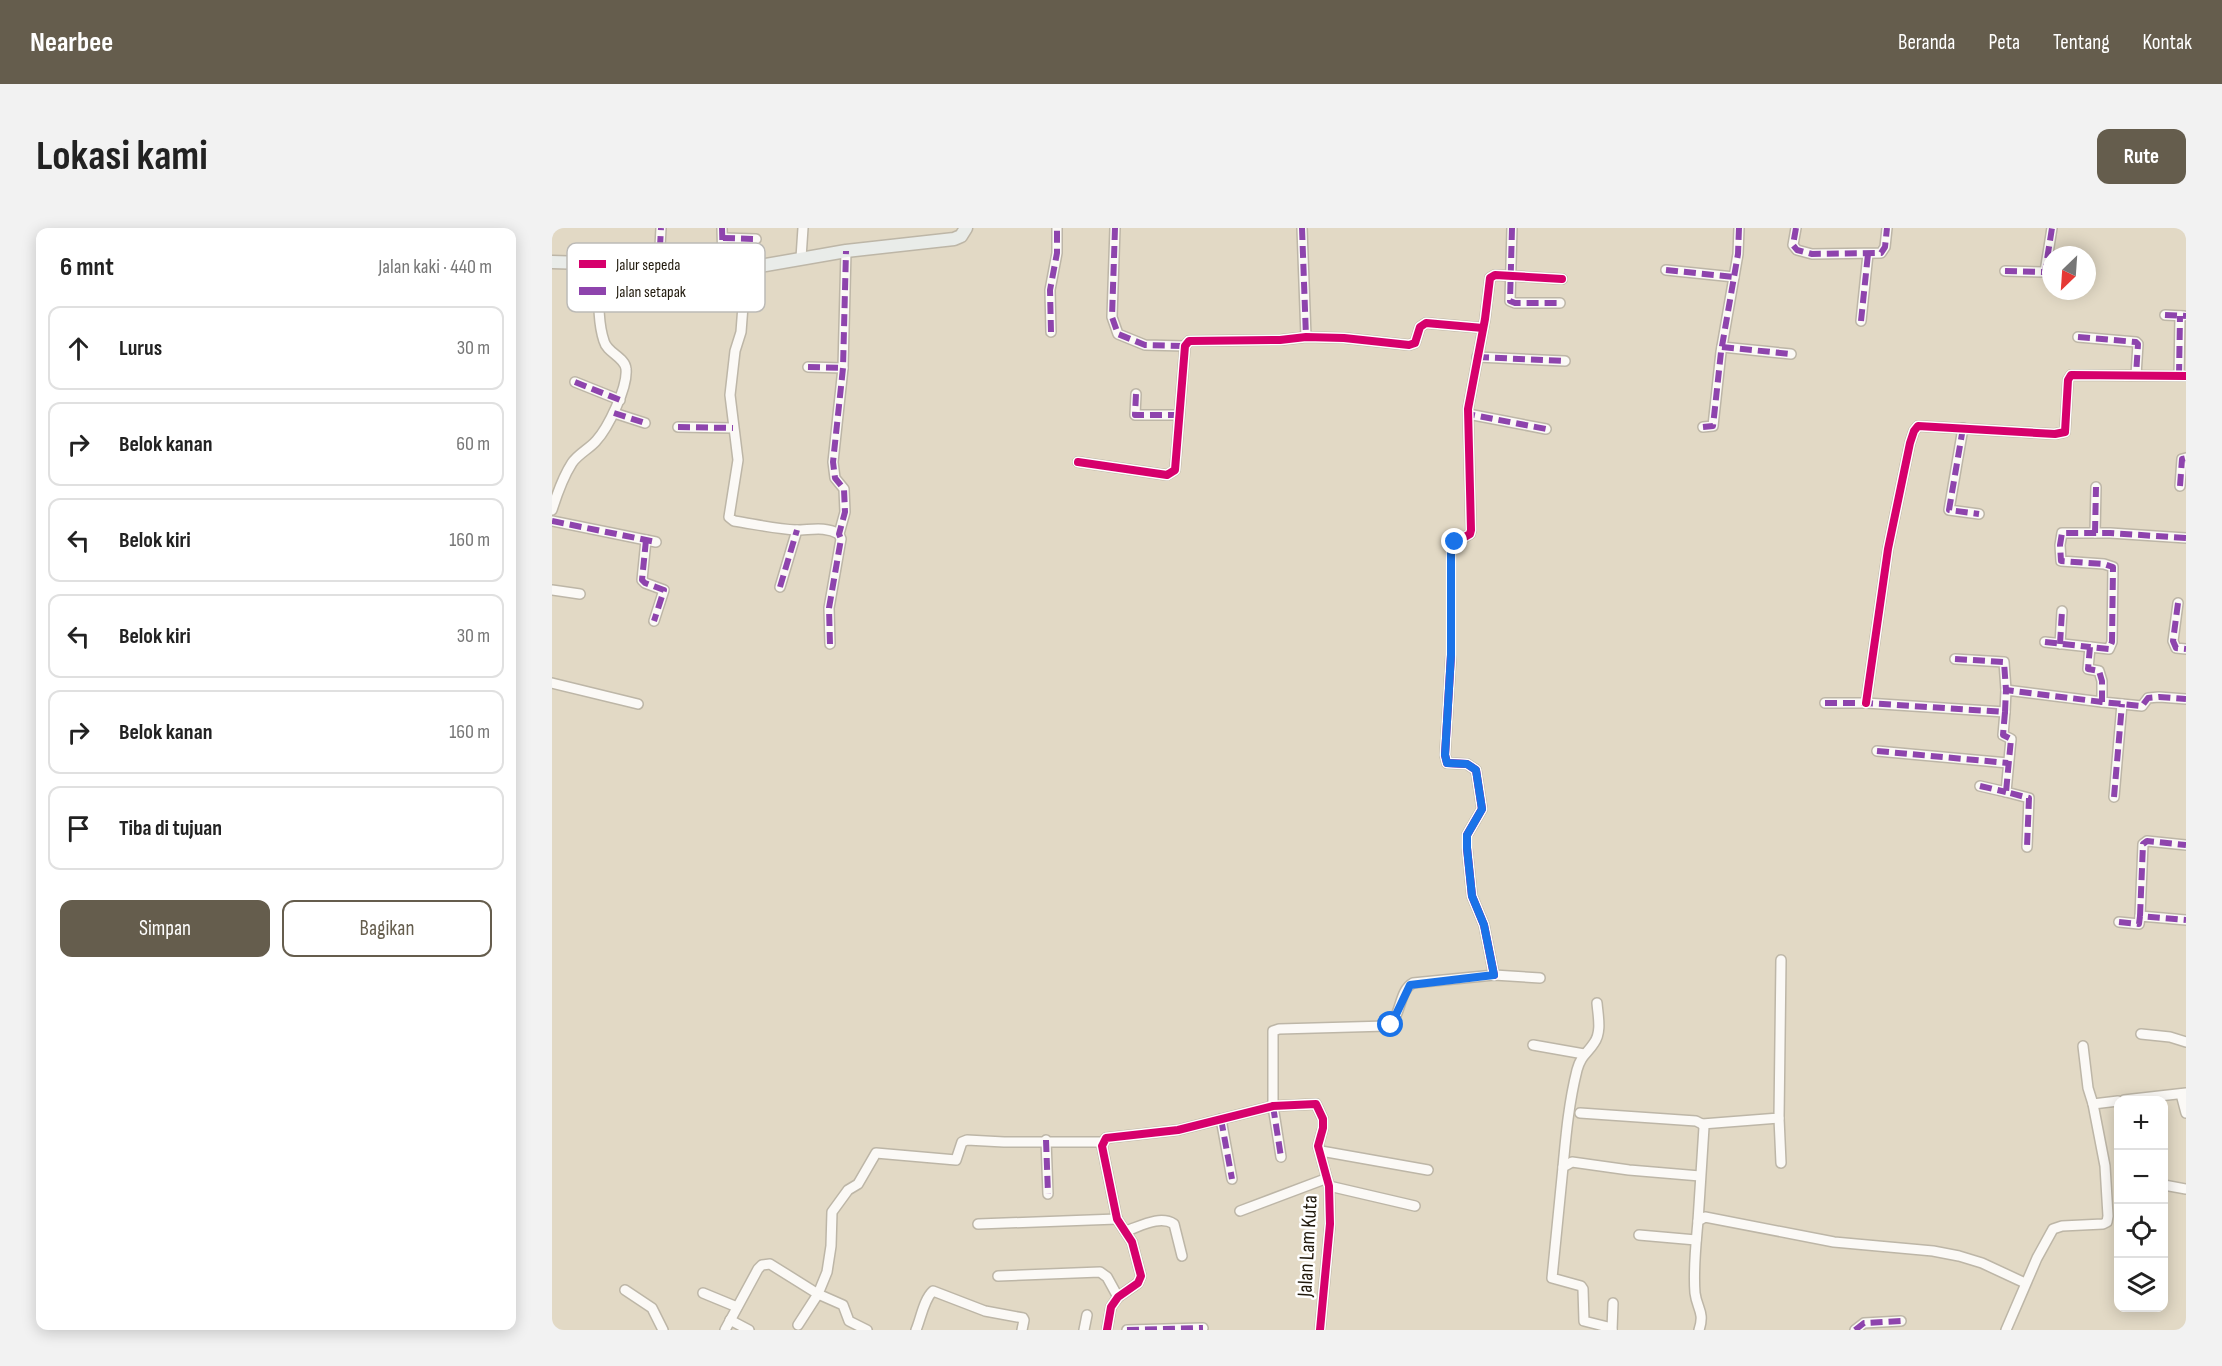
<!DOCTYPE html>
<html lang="id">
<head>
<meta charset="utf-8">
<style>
	body { margin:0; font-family:"Sofia Sans Condensed",sans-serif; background:#f2f2f2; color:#222 }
	.controls { position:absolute; right:18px; bottom:18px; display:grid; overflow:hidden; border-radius:12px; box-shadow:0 3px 15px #0003 }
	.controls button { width:54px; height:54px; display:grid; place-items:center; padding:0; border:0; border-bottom:2px solid #e0e0e0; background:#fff; color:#222; font:30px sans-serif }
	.compass { position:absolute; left:1490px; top:18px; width:54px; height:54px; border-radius:50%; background:#fff; box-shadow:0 3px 15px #0003; rotate:205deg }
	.stop { position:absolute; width:18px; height:18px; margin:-14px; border:4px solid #1a73e8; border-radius:50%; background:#fff }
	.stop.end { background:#1a73e8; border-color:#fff; box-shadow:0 2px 6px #0008 }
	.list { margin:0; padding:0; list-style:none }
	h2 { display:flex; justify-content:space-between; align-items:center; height:78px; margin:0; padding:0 24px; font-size:26px }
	h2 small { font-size:20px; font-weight:400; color:#767676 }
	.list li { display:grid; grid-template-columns:39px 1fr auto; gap:18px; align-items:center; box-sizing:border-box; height:84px; margin:0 12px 12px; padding:0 12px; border:2px solid #e0e0e0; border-radius:12px }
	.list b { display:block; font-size:22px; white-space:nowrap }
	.list em { font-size:20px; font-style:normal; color:#767676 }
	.actions { display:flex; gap:12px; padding:18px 24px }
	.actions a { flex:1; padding:14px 0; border:2px solid #655d4d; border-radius:12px; text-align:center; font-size:21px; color:#655d4d }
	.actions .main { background:#655d4d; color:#fff }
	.icon { flex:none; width:33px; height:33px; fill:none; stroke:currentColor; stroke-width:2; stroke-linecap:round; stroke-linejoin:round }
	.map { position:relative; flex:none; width:1634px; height:1102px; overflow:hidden; border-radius:12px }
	header { display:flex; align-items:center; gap:36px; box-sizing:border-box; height:84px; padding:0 30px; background:#655d4d; color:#fff }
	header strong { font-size:28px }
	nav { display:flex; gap:33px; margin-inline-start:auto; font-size:21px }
	.intro { display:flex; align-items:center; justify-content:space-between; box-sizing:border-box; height:144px; padding:0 36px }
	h1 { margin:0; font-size:42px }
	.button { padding:15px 27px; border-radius:12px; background:#655d4d; color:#fff; font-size:21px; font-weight:700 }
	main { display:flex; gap:36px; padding:0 36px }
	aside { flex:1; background:#fff; border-radius:12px; box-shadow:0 3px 15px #0003 }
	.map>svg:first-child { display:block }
</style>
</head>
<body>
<header>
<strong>Nearbee</strong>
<nav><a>Beranda</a><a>Peta</a><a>Tentang</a><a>Kontak</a></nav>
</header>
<div class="intro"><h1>Lokasi kami</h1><a class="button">Rute</a></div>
<main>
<aside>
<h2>6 mnt<small>Jalan kaki · 440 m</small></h2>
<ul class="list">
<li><svg class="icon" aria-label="ahead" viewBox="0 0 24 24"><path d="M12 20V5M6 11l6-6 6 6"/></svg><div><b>Lurus</b></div><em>30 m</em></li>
<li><svg class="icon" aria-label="right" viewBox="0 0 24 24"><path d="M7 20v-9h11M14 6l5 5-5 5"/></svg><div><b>Belok kanan</b></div><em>60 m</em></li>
<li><svg class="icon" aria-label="left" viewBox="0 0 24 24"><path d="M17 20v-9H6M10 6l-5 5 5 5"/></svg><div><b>Belok kiri</b></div><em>160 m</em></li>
<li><svg class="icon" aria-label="left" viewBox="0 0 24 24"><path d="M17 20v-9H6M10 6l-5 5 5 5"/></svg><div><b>Belok kiri</b></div><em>30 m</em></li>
<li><svg class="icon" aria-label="right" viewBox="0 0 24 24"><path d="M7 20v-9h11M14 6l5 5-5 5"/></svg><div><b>Belok kanan</b></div><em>160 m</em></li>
<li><svg class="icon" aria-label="arrive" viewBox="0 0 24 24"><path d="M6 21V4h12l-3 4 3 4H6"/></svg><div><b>Tiba di tujuan</b></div></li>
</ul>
<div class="actions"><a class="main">Simpan</a><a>Bagikan</a></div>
</aside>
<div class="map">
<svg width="1634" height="1102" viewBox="0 0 1634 1102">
	<rect width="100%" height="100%" fill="#e2d9c5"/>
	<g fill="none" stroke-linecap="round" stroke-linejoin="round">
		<defs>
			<g id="street">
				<path d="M170 0 171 38"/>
				<path d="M563 0 560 89 566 106 593 117 633 118"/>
				<path d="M750 0 754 109"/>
				<path d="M960 0 958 73 963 75H1008"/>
				<path d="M1244 0 1241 17 1245 22 1260 26 1329 25 1333 19 1335 0"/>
				<path d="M171 10 204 11"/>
				<path d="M249 30 251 0"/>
				<path d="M107 38 109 0"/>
				<path d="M194 38 189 104 183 123 178 167 186 232 177 289 182 293C202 296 224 301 244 302 259 302 273 298 287 306"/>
				<path d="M1114 42 1182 49"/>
				<path d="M1453 43 1493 44 1500 0"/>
				<path d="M1613 87 1632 88"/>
				<path d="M1309 93 1316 26"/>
				<path d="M499 104 498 62 505 25V0"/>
				<path d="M1526 109 1584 114 1586 116 1584 147"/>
				<path d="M1170 119 1239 126"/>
				<path d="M925 129 1013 133"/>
				<path d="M256 139 291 140"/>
				<path d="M1627 148 1628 88"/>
				<path d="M23 154 68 172"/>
				<path d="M584 166 583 187H627"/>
				<path d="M62 185 93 195"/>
				<path d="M916 186 994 201"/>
				<path d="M126 199 181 200"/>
				<path d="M1151 199 1161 198 1169 124 1186 26 1187 0"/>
				<path d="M1411 200 1397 282 1427 286"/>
				<path d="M526 234 615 247 623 242 633 118 637 113 728 112 754 109 792 110 857 117 863 115 868 99 874 95 931 100"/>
				<path d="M1628 258 1630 231 1634 230"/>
				<path d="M0 282C5 266 11 249 20 235 26 226 37 221 44 213 56 200 76 159 74 141 73 129 55 125 52 113 44 89 48 60 47 34"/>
				<path d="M0 293 104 314"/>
				<path d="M1543 305 1544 259"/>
				<path d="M1634 310 1558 305H1510L1508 317 1509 333 1552 336 1561 339 1560 414 1557 421 1538 419 1536 441 1547 443 1550 453V474L1590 478 1596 470 1607 469 1634 471"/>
				<path d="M94 312 90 352 93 355 112 362 102 393"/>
				<path d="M228 359 245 302"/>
				<path d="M0 362 28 366"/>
				<path d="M1626 375 1621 413 1624 420 1634 421"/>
				<path d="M1493 414 1538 419"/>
				<path d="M278 416 277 380 289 311 287 306 293 284 292 261 283 250 281 234 291 140 294 23"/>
				<path d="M1508 416 1510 383"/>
				<path d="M1403 431 1452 434 1454 462"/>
				<path d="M0 455 86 476"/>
				<path d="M1273 475H1314L1453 484 1454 462 1550 474"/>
				<path d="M1314 475 1336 321 1358 215 1362 203 1366 198 1503 206 1513 204 1516 152 1519 147 1634 148"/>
				<path d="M1453 484 1451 507 1459 511 1454 564 1477 570 1475 619"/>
				<path d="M1325 523 1456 535"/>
				<path d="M1428 558 1454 564"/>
				<path d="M1562 569 1570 476"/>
				<path d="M1588 688 1591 616 1595 613 1634 617"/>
				<path d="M1567 694 1587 696 1588 688 1634 692"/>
				<path d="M942 747 932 697 920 668 915 620V607L930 581 924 542 915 536 895 535 893 527 899 427V322L902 315 918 306 919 302 916 181 933 91 938 50 943 47 1010 51"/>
				<path d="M1589 806 1618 809 1634 814"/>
				<path d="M981 817 1032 826"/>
				<path d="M1531 818 1536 860 1541 876"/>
				<path d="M1629 866 1634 885"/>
				<path d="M1572 872 1634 865"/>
				<path d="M1028 885 1144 893 1150 896 1152 899 1146 993"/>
				<path d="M1227 890 1229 935"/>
				<path d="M669 891 680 951"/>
				<path d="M1150 896 1227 890 1229 732"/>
				<path d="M494 912 496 966"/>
				<path d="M769 923 876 942"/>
				<path d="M729 929 721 878V803L727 801 835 798C850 790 846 763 861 755L942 747 988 750"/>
				<path d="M1011 939C1014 906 1017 874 1025 842 1029 827 1035 826 1042 815 1050 804 1046 788 1045 775"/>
				<path d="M1612 957 1634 961"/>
				<path d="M777 958 863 978"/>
				<path d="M688 983 773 951"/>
				<path d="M426 996 565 991"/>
				<path d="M574 1003C589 998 608 987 622 996L630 1028"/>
				<path d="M1087 1007 1144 1012"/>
				<path d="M446 1048 548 1044 555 1049 566 1069"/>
				<path d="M73 1062 100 1080 111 1102"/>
				<path d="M151 1065 185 1079"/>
				<path d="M178 1092 197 1102"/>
				<path d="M173 1102 206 1041 210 1037 218 1036 266 1066 246 1097"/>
				<path d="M315 1102 297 1093 291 1077 266 1066 275 1044 279 1018 280 984 296 962 306 956 324 925 404 932 410 914 415 912 452 914H551"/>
				<path d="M364 1102C369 1090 372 1071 381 1063L433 1083 471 1090 472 1092 470 1102"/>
				<path d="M532 1102 535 1087"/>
				<path d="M555 1102 559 1079 566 1069 586 1055 589 1048 580 1014 565 991 550 918 554 910 626 902 721 878 764 876 771 891V900L766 918 777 958 778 996 768 1102"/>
				<path d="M575 1102 651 1100"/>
				<path d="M1060 1102 1056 1099 1032 1093 1031 1061 1029 1058 1000 1050 1011 939 1020 934 1077 942 1148 948"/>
				<path d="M1060 1102 1061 1075"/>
				<path d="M1147 1102C1153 1084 1145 1081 1143 1065 1141 1041 1144 1016 1146 993L1153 989 1282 1014 1381 1023 1407 1028 1430 1035 1473 1055"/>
				<path d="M1303 1102 1312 1095 1349 1093"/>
				<path d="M1454 1102 1485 1030 1501 1001 1510 998 1551 996 1555 994 1556 988 1553 938 1541 876 1566 873"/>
			</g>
			<path id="secondary" d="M0 34 162 39 208 38 294 23 402 11 409 8 414 0"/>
		</defs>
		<use href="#street" stroke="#bdb6a7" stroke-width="12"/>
		<use href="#secondary" stroke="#bdb6a7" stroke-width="15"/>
		<use href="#street" stroke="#fbf9f6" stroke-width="9"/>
		<use href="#secondary" stroke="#e9ece9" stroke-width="12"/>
		<g stroke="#8e44ad" stroke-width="6" stroke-dasharray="12 6" stroke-linecap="butt">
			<path d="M170 0 171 38"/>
			<path d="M563 0 560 89 566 106 593 117 633 118"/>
			<path d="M750 0 754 109"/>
			<path d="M960 0 958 73 963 75H1008"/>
			<path d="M1244 0 1241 17 1245 22 1260 26 1329 25 1333 19 1335 0"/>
			<path d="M171 10 204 11"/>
			<path d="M107 38 109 0"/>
			<path d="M1114 42 1182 49"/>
			<path d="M1453 43 1493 44 1500 0"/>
			<path d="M1613 87 1634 88"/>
			<path d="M1309 93 1316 26"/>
			<path d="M499 104 498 62 505 25V0"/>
			<path d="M1526 109 1584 114 1586 116 1584 147"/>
			<path d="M1170 119 1239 126"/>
			<path d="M925 129 1013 133"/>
			<path d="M256 139 291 140"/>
			<path d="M1627 148 1628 88"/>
			<path d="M23 154 68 172"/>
			<path d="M584 166 583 187H627"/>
			<path d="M916 181V186L994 201"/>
			<path d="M62 185 93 195"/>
			<path d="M126 199 181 200"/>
			<path d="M1151 199 1161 198 1169 124 1186 26 1187 0"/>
			<path d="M1411 200 1397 282 1427 286"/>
			<path d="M1628 258 1630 231 1634 230"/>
			<path d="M0 293 104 314"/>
			<path d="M1543 305 1544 259"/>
			<path d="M1634 310 1558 305H1510L1508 317 1509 333 1552 336 1561 339 1560 414 1557 421 1538 419 1536 441 1547 443 1550 453V474L1590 478 1596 470 1607 469 1634 471"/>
			<path d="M94 312 90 352 93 355 112 362 102 393"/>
			<path d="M228 359 245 302"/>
			<path d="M1626 375 1621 413 1624 420 1634 421"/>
			<path d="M1493 414 1538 419"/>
			<path d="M278 416 277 380 289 311 287 306 293 284 292 261 283 250 281 234 291 140 294 23"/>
			<path d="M1508 416 1510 383"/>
			<path d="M1403 431 1452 434 1454 462"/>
			<path d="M1273 475H1314L1453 484 1454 462 1550 474"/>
			<path d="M1453 484 1451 507 1459 511 1454 564 1477 570 1475 619"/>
			<path d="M1325 523 1456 535"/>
			<path d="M1428 558 1454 564"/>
			<path d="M1562 569 1570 476"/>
			<path d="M1588 688 1591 616 1595 613 1634 617"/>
			<path d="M1567 694 1587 696 1588 688 1634 692"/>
			<path d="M721 878 729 929"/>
			<path d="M669 891 680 951"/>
			<path d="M494 912 496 966"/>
			<path d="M575 1102 651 1100"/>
			<path d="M1303 1102 1312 1095 1349 1093"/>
		</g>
		<defs>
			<g id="cycleway">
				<path d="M526 234 615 247 623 242 633 118 637 113 728 112 754 109 792 110 857 117 863 115 868 99 874 95 931 100"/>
				<path d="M1314 475 1336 321 1358 215 1362 203 1366 198 1503 206 1513 204 1516 152 1519 147 1634 148"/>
				<path d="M942 747 932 697 920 668 915 620V607L930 581 924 542 915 536 895 535 893 527 899 427V322L902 315 918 306 919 302 916 181 933 91 938 50 943 47 1010 51"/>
				<path d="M555 1102 559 1079 566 1069 586 1055 589 1048 580 1014 565 991 550 918 554 910 626 902 721 878 764 876 771 891V900L766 918 777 958 778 996 768 1102"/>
			</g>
		</defs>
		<use href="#cycleway" stroke="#fff" stroke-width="11"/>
		<use href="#cycleway" stroke="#d6006c" stroke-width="8"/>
	</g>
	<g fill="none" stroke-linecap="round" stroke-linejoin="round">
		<path stroke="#1a73e8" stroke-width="8" d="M839 797 858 757 942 747 932 697 920 668 915 620V607L930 581 924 542 915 536 895 535 893 527 899 427V322L903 314"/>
	</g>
	<g text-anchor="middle" stroke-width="5" stroke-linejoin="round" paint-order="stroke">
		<g font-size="21" fill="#211a0d" stroke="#fff">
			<text transform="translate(755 1018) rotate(-87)" y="7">Jalan Lam Kuta</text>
		</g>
	</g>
	<rect x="15" y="15" width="198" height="69" rx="9" fill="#fff" stroke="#bcbab6" stroke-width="1.5"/>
	<rect x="27" y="32" width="27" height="8" fill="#d6006c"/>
	<rect x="27" y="59" width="27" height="8" fill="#8e44ad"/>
	<g font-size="16" fill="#211a0d">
		<text x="64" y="42">Jalur sepeda</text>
		<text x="64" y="69">Jalan setapak</text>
	</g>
</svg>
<div class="controls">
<button>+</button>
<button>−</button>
<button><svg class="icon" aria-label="locate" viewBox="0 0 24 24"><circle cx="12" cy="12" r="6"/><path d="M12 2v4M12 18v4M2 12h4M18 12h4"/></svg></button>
<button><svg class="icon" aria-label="layers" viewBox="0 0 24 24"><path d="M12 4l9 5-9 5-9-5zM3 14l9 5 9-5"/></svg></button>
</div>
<svg class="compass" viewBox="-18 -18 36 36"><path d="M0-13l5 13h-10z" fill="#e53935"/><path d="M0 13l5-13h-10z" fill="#767676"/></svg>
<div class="stop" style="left:839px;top:797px"></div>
<div class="stop end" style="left:903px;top:314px"></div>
</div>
</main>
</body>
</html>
